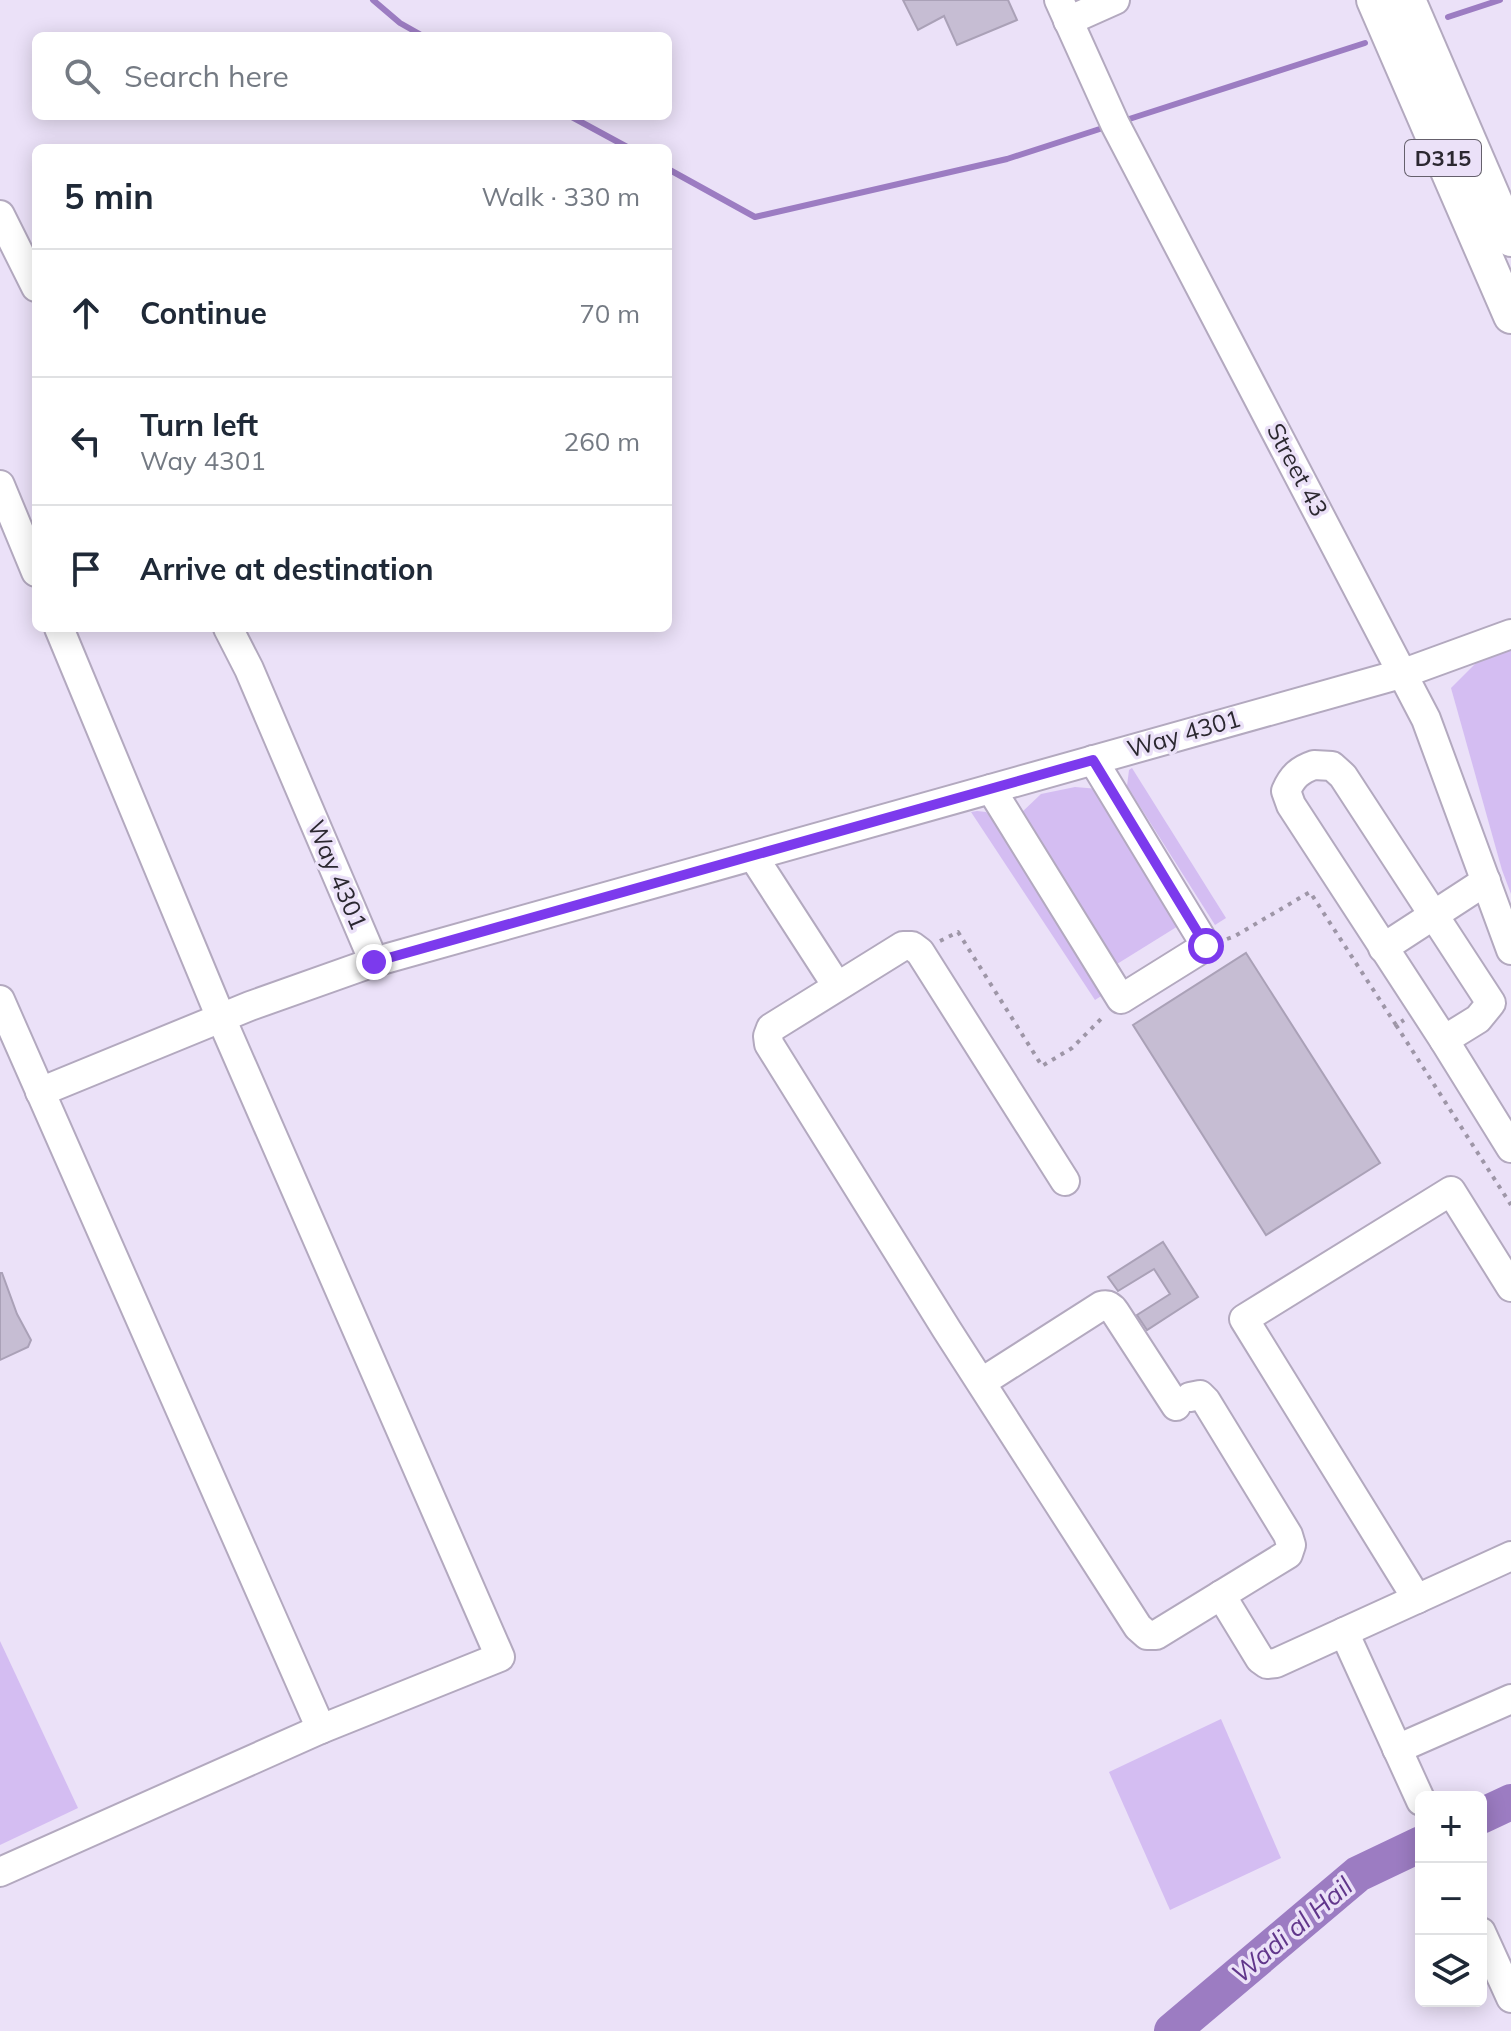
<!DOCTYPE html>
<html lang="en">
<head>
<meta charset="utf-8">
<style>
	body { margin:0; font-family:Mulish,sans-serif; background:#f6f6f7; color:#1f2937 }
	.controls { position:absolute; right:24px; bottom:24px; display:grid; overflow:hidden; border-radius:12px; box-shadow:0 4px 20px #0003 }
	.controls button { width:72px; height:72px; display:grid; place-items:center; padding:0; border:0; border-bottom:2px solid #e0e1e3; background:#fff; color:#1f2937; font:40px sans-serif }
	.stop { position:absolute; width:24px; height:24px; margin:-18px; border:6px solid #7c3aed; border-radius:50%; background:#fff }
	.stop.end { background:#7c3aed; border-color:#fff; box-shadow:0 2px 8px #0008 }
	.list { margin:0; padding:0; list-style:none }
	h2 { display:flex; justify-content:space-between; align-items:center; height:104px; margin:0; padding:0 32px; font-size:34px }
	h2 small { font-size:26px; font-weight:400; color:#747a83 }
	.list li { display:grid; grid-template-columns:52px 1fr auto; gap:24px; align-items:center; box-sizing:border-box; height:128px; padding:0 32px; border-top:2px solid #e0e1e3 }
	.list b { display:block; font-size:30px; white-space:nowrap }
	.list p { margin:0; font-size:26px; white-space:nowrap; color:#747a83 }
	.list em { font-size:26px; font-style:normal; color:#747a83 }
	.icon { flex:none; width:44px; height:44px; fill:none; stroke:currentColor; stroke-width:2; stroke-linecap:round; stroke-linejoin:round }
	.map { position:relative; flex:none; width:1511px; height:2031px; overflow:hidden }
	.search { position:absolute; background:#fff; box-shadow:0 4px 20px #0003; left:32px; top:32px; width:640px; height:88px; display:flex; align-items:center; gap:20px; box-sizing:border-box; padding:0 28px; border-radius:12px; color:#747a83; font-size:30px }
	.panel { position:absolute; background:#fff; box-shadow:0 4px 20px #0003; left:32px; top:144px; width:640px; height:488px; border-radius:12px }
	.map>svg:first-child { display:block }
</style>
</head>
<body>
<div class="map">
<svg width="1511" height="2031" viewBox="0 0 1511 2031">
	<rect width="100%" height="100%" fill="#ebe1f8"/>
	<g fill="#d4bdf2">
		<path d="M1511 645V894L1502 870 1451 688 1482 657Z"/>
		<path d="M1132 768 1226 918 1215 925 1127 786 1129 770Z"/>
		<path d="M1075 787 1099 789 1183 923 1117 964 1020 814 1041 794Z"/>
		<path d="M977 811 986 812 993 818 1109 991 1095 1000 971 812Z"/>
		<path d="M0 1641 78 1808 0 1845Z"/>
		<path d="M1221 1719 1281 1858 1170 1910 1109 1772Z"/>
	</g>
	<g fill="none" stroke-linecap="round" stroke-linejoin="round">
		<g stroke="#9c7cc2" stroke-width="6">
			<path d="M373 0 400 23 423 36"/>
			<path d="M1448 17 1500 0"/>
			<path d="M570 116 629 148"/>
			<path d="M1123 121 1365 43"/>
			<path d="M668 169 755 217 1007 159 1109 126"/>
		</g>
		<g stroke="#9c7cc2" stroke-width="36">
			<path d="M1481 1816 1511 1802"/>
			<path d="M1172 2031 1358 1874 1421 1844"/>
		</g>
	</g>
	<g fill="#c6bdd3" stroke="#aaa1b7" stroke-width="2">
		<path d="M903 0H1008L1017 20 957 45 944 16 918 30Z"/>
		<path d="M1246 953 1380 1163 1266 1235 1133 1025Z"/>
		<path d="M1163 1242 1198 1297 1147 1330 1137 1315 1170 1294 1154 1269 1118 1291 1108 1277Z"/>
		<path d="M0 1273H2L17 1314 31 1340 28 1347 0 1360Z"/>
	</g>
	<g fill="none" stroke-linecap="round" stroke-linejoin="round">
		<defs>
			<g id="minor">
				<path d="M1059 0 1115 124 1426 719 1511 950"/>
				<path d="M1068 21 1115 0"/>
				<path d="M0 215 36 287"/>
				<path d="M0 485 36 572"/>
				<path d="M228 628 249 669 374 962"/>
				<path d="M1314 765 1332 766 1343 776 1491 1003 1478 1019 1444 1040 1291 805 1286 791C1292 777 1299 770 1314 765Z"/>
				<path d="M991 789 1121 999 1206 946 1093 760"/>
				<path d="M753 856 837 986"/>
				<path d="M1383 948 1486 881"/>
				<path d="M0 1000 321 1729"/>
				<path d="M1444 1040 1511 1148"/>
				<path d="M40 1092 250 1006 374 962 1404 673 1511 634"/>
				<path d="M1065 1181 920 952 912 946H903L771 1028 768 1036 769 1044 947 1330 1138 1627 1147 1635H1156L1288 1554 1291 1545 1288 1535 1206 1401 1200 1395 1190 1397"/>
				<path d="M982 1382 1101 1306C1108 1304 1111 1306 1115 1312L1176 1406"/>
				<path d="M1221 1595 1260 1659 1267 1664 1276 1663 1511 1556"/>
				<path d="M1417 1599 1244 1319 1451 1191 1511 1287"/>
				<path d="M1344 1632 1421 1801"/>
				<path d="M1397 1749 1511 1699"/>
				<path d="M0 1872 321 1729 500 1657 221 1018 59 628"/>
				<path d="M1481 1932 1511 1998"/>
			</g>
			<g id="major">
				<path d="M1374 0 1511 316"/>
				<path d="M1408 0 1511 239"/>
			</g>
		</defs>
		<use href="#minor" stroke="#b3a9bf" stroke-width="32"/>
		<use href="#major" stroke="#b3a9bf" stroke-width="38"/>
		<g stroke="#9e96a7" stroke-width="4" stroke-dasharray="4 6" stroke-linecap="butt">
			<path d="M1227 939 1235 936 1310 892 1396 1025 1404 1020"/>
			<path d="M940 941 958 932 1042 1066 1072 1048 1105 1015"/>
			<path d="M1396 1025 1511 1205"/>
		</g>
		<use href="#minor" stroke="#fff" stroke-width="28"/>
		<use href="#major" stroke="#fff" stroke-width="34"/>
	</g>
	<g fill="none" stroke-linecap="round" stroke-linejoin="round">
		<path stroke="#7c3aed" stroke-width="10" d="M374 962 1093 760 1206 946"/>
	</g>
	<g text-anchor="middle" stroke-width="7" stroke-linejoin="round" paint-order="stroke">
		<rect fill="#ebe1f8" stroke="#65606c" stroke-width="2" x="1405" y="140" width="76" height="36" rx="6"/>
		<g font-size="22" font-weight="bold" fill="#2b2830">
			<text x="1443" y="166">D315</text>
		</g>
		<g font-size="24" fill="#2b2830" stroke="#ebe1f8">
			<text transform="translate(1297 470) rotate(62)" y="8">Street 43</text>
			<text transform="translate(1184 734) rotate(-16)" y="8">Way 4301</text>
			<text transform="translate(337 875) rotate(67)" y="8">Way 4301</text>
		</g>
		<g font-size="26" font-style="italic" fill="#61368b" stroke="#ebe1f8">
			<text transform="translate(1292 1930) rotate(-40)" y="9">Wadi al Hail</text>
		</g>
	</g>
</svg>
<div class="controls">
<button>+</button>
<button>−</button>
<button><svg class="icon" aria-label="layers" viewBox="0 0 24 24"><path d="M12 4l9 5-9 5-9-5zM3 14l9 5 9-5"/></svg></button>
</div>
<div class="stop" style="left:1206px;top:946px"></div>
<div class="stop end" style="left:374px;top:962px"></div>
<div class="search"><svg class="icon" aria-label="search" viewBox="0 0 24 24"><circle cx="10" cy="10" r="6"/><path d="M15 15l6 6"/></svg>Search here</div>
<section class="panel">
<h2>5 min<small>Walk · 330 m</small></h2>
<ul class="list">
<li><svg class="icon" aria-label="ahead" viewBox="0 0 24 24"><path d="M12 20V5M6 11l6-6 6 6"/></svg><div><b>Continue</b></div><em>70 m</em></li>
<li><svg class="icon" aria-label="left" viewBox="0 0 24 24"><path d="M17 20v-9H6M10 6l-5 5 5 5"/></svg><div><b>Turn left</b><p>Way 4301</p></div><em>260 m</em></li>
<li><svg class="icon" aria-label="arrive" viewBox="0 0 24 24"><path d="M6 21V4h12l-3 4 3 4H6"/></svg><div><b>Arrive at destination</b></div></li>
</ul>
</section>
</div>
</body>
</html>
